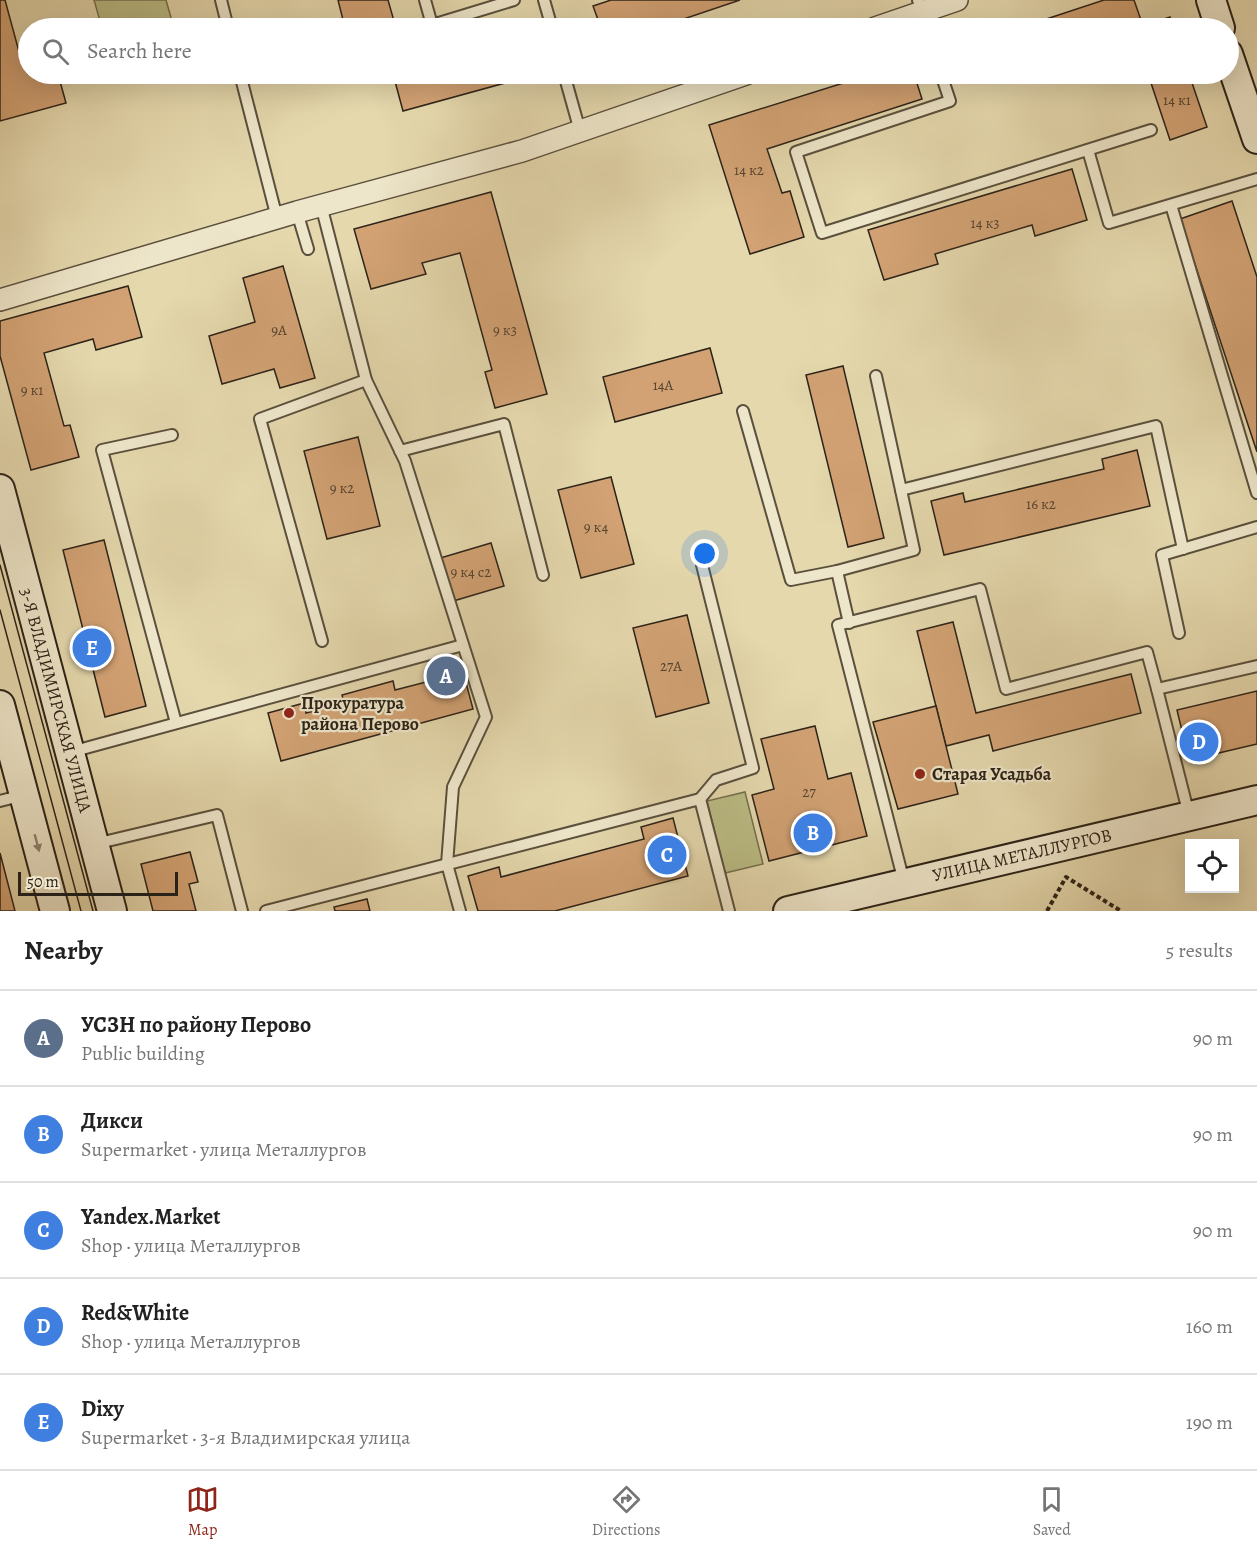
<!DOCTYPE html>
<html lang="en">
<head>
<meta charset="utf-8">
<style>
	body { margin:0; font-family:Alegreya,serif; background:#f6f6f6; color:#222 }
	.controls { position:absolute; right:18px; bottom:18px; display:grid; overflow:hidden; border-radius:0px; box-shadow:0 6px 24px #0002 }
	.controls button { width:54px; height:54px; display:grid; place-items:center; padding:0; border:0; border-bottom:2px solid #e0e0e0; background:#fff; color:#222; font:30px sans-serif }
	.scale { position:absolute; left:18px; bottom:15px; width:160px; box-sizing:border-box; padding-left:6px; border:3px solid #2c2318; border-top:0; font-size:16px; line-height:21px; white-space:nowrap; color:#2c2318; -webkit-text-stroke:4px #eee6ca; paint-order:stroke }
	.you { position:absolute; left:705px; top:554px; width:21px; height:21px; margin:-15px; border:4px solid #fff; border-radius:50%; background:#1a73e8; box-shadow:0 0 0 9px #1a73e833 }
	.badge { display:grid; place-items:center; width:39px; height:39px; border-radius:50%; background:#8f2418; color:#fff; font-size:20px; font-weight:700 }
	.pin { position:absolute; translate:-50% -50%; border:3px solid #fff; box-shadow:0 2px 6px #0006 }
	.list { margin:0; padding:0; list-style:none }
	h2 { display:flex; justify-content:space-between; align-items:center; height:78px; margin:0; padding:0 24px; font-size:26px }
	h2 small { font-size:20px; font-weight:400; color:#767676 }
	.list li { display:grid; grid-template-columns:39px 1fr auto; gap:18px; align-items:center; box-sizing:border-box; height:96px; padding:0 24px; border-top:2px solid #e0e0e0 }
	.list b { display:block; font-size:22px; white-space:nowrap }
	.list p { margin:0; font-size:20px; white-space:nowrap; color:#767676 }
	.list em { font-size:20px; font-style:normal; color:#767676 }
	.icon { flex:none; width:33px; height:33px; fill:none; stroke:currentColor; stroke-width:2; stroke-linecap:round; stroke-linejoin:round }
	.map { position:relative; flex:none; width:1257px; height:911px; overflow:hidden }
	.search { position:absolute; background:#fff; box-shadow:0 6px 24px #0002; left:18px; right:18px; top:18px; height:66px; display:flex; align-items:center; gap:15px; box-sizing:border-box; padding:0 21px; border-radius:33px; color:#767676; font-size:22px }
	.sheet { height:558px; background:#fff }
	nav { display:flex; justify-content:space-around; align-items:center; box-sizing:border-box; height:84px; border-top:2px solid #e0e0e0; background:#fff; font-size:16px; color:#767676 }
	nav a { display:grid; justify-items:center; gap:3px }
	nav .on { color:#8f2418 }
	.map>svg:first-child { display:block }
</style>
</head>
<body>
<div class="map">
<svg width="1257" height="911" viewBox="0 0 1257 911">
	<rect width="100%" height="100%" fill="#e5d8ad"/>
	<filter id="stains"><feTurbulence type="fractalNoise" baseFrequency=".00333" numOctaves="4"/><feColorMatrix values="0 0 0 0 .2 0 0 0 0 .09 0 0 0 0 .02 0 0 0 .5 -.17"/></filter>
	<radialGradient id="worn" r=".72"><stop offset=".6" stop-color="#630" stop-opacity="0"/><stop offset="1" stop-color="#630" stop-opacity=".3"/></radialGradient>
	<g fill="#bbbc85" stroke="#74704e" stroke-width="1.5">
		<path d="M94 0H166L174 28H102Z"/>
		<path d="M745 792 763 864 725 873 707 801Z"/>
	</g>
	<g fill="#d2a274" stroke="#2c2318" stroke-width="1.5">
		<path d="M0 0H5L21 59 28 57V74H58L66 103 0 121Z"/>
		<path d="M338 0H388L396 28H345Z"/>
		<path d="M611 0H740L657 28H601L593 6Z"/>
		<path d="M1104 0H1134L1143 26 1170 17 1174 28H1019Z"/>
		<path d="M358 74H514L516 80 403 111 393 74 360 83Z"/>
		<path d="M872 74H914L922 99 767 149 782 193 790 191 804 237 750 254 709 125Z"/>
		<path d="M979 74H1009L982 83Z"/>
		<path d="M1148 74H1189L1207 127 1170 140Z"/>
		<path d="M1072 169 1087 220 1035 236 1032 225 935 254 938 264 884 280 868 230Z"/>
		<path d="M491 192 547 394 495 408 485 372 492 370 460 253 422 263 426 274 371 289 354 229Z"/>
		<path d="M1232 201 1257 277V452L1180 219Z"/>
		<path d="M283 266 315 378 280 388 274 369 222 384 209 336 255 322 243 278Z"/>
		<path d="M128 286 142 337 96 350 93 339 44 353 64 426 70 425 79 457 31 470 0 356V321Z"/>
		<path d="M710 348 722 393 615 422 603 377Z"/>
		<path d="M843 366 884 538 848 547 806 375Z"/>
		<path d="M358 437 380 526 327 539 304 451Z"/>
		<path d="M1137 450 1150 506 944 555 931 501 963 493 965 502 1104 469 1102 459Z"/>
		<path d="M611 477 634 564 581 578 558 490Z"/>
		<path d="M104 540 146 706 105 717 63 550Z"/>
		<path d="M491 543 504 586 450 602 437 559Z"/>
		<path d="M687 615 709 703 656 717 633 628Z"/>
		<path d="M953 622 976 713 1131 674 1141 713 993 751 989 735 946 746 917 631Z"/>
		<path d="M461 664 473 709 281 761 268 713 304 703 306 713 344 703 342 695 393 681 395 690 434 680 432 671Z"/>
		<path d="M1257 691V744L1189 760 1177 710Z"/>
		<path d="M936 706 958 794 898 809 873 722Z"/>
		<path d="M815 726 828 779 851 773 867 836 769 861 752 795 774 789 761 739Z"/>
		<path d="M673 818 688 876 555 911H478L468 876 499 867 501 877 644 839 641 827Z"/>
		<path d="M190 852 198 882 189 884 196 911H153L141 864Z"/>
		<path d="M0 853 15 911H0Z"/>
		<path d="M367 899 370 911H335L334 907Z"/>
	</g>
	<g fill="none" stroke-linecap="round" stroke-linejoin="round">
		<defs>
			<g id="lane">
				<path d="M221 0 228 28"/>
				<path d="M425 0 432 25 514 0"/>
				<path d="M544 0 552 28"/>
				<path d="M918 0 927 28"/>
				<path d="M240 74 277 218"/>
				<path d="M564 74 580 131"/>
				<path d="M941 74 950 101 796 152 822 233 1151 130"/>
				<path d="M1088 150 1109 223 1257 179"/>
				<path d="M321 205 366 380 405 461 486 717 453 787 447 864 460 911"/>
				<path d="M1171 205 1257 493"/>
				<path d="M297 212 308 249"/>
				<path d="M876 376 901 490 1156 426 1183 549"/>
				<path d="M743 411 791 580 837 571"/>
				<path d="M172 435 102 450 176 723"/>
				<path d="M400 451 504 424 543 575"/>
				<path d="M849 623 837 571 914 550 901 490"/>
				<path d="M1179 633 1162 555 1257 527"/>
				<path d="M322 641 260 419 366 380"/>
				<path d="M71 752 463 645"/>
				<path d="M700 799 716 780 753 768 702 565"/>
				<path d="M0 801 24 795"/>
				<path d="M1189 815 1157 689 1257 666"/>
				<path d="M95 844 217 815 242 911"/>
				<path d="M904 882 838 625 980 589 1006 689 1147 652 1157 689"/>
				<path d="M266 911 700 799 729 911"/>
			</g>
			<g id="street">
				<path d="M875 28 957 0"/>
				<path d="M0 300 297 212 522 151 746 74"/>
			</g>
			<g id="secondary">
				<path d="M1211 0 1220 28"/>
				<path d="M1228 54 1257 139"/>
				<path d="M0 489 112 911"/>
				<path d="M0 705 55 911"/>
				<path d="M788 911 1257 800"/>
			</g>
		</defs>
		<use href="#lane" stroke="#5a503d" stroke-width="14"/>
		<use href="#street" stroke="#5a503d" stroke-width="24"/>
		<use href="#secondary" stroke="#2c2318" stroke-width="32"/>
		<path stroke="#2c2318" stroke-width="4" stroke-dasharray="4.5 3" stroke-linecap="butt" d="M1047 911 1066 877 1121 911"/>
		<use href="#lane" stroke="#eee6ca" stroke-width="10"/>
		<use href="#street" stroke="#eee6ca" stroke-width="21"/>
		<use href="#secondary" stroke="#eee6ca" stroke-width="28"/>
		<g stroke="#2c2318" stroke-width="1.5">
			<path d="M0 565 93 911"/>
			<path d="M0 610 81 911"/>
		</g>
	</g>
	<defs><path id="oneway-solid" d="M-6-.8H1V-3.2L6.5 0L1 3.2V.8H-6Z" transform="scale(1.5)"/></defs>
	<use fill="#8d8471" href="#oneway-solid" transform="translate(37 843) rotate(75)"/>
	<g fill="#8f2418" stroke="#eee6ca" stroke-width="2">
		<circle cx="289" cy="713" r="6"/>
		<circle cx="920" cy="774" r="6"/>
	</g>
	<g text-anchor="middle" stroke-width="4.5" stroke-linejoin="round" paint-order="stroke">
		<g font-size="15" fill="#56432f">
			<text x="1177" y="105">14 к1</text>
			<text x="749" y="175">14 к2</text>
			<text x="985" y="228">14 к3</text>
			<text x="279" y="335">9А</text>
			<text x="505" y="335">9 к3</text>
			<text x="663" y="390">14А</text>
			<text x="32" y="395">9 к1</text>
			<text x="342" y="493">9 к2</text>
			<text x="1041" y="509">16 к2</text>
			<text x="596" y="532">9 к4</text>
			<text x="471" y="577">9 к4 с2</text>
			<text x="671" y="671">27А</text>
			<text x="809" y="797">27</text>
		</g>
		<g font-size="18" fill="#2c2318" stroke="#eee6ca">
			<text transform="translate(56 700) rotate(75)" y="6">3-Я ВЛАДИМИРСКАЯ УЛИЦА</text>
			<text transform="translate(1022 855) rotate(-13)" y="6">УЛИЦА МЕТАЛЛУРГОВ</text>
		</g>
		<g font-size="18" font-weight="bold" fill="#2c2318" stroke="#eee6ca" text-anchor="start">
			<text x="301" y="709">Прокуратура<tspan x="301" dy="21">района Перово</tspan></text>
			<text x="932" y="780">Старая Усадьба</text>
		</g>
	</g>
	<rect width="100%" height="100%" filter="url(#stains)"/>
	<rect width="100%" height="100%" fill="url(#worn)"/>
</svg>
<div class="controls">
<button><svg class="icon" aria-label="locate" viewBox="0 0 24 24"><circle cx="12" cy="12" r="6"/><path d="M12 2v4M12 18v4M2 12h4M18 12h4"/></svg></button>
</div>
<div class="scale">50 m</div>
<div class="you"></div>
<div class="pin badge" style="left:446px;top:676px;background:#5c6f8a">A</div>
<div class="pin badge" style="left:813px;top:833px;background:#3f7fe0">B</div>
<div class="pin badge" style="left:667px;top:855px;background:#3f7fe0">C</div>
<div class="pin badge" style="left:1199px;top:742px;background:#3f7fe0">D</div>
<div class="pin badge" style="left:92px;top:648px;background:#3f7fe0">E</div>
<div class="search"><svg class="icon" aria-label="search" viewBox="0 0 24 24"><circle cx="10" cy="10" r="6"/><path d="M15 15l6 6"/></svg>Search here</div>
</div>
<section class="sheet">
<h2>Nearby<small>5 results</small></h2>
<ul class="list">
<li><span class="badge" style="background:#5c6f8a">A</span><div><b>УСЗН по району Перово</b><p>Public building</p></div><em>90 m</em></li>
<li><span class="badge" style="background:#3f7fe0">B</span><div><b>Дикси</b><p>Supermarket · улица Металлургов</p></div><em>90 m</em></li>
<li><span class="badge" style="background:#3f7fe0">C</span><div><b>Yandex.Market</b><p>Shop · улица Металлургов</p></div><em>90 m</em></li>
<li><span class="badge" style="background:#3f7fe0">D</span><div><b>Red&amp;White</b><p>Shop · улица Металлургов</p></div><em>160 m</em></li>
<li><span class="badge" style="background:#3f7fe0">E</span><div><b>Dixy</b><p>Supermarket · 3-я Владимирская улица</p></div><em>190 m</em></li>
</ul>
</section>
<nav>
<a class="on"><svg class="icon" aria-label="map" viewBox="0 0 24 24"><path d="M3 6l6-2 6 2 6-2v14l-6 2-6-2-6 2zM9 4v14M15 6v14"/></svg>Map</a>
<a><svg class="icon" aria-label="directions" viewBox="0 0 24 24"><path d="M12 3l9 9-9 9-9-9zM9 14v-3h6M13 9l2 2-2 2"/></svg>Directions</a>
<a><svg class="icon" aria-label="saved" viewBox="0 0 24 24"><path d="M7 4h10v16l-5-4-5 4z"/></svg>Saved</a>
</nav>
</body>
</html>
